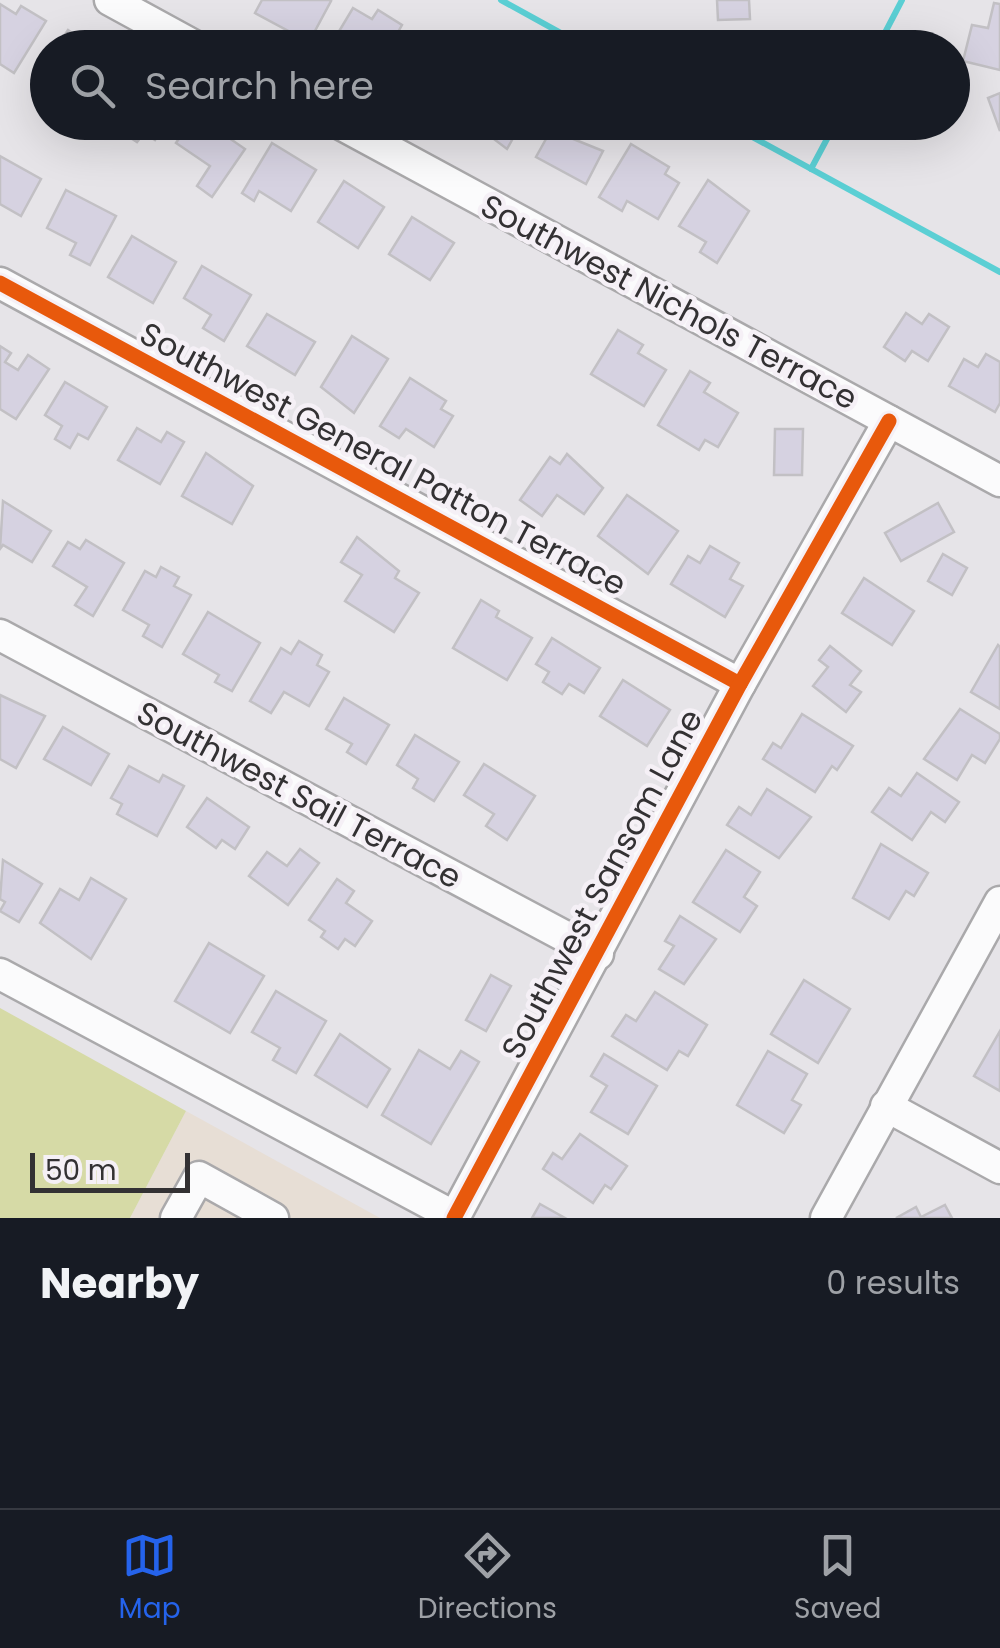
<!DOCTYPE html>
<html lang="en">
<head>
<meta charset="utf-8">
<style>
	body { margin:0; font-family:Poppins,sans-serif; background:#242831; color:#f1f3f6 }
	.scale { position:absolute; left:30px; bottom:25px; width:160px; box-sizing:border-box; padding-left:10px; border:5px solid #333133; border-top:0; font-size:28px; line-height:35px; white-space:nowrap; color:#333133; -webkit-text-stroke:8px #f5f0f6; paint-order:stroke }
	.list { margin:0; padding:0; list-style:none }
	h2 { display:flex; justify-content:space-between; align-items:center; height:130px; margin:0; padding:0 40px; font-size:42px }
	h2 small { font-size:32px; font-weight:400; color:#9ea1a6 }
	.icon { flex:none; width:55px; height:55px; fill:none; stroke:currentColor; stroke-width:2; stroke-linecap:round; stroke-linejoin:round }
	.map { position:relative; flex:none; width:1000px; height:1218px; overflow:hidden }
	.search { position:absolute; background:#171b24; box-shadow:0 10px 40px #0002; left:30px; right:30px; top:30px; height:110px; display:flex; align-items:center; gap:25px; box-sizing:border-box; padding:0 35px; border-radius:55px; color:#9ea1a6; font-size:38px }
	.sheet { height:290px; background:#171b24 }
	nav { display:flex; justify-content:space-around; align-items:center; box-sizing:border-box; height:140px; border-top:2px solid #363941; background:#171b24; font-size:28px; color:#9ea1a6 }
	nav a { display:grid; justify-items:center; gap:5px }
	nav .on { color:#2563eb }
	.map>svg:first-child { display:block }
</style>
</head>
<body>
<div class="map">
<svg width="1000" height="1218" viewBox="0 0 1000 1218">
	<rect width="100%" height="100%" fill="#e6e4e8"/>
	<path fill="#e7ded5" d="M186 1111 380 1218H130Z"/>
	<path fill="#d6daa6" d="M0 1008 186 1111 130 1218H0Z"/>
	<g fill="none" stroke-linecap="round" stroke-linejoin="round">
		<g stroke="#5bcfd4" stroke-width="6">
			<path d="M501 0 588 48"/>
			<path d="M877 48 902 0"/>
			<path d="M725 122 1000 272"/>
			<path d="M811 169 836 122"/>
		</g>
	</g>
	<g fill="#d6d2e1" stroke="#c2c0c4" stroke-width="2.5">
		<path d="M262 0H329L331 1 309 42 255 13Z"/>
		<path d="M717 0H749L750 19 718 20Z"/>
		<path d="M994 3 1000 4V70L963 61 972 25 988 28Z"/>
		<path d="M0 4 16 14 21 6 46 21 14 73 0 64Z"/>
		<path d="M353 8 372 19 378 10 402 25 389 48H329Z"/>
		<path d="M68 30 84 41 80 48H56Z"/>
		<path d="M1000 93V131L988 98Z"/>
		<path d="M122 122H167L155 140 144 133 137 142 120 131Z"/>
		<path d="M190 122H221L216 129 245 149 212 197 197 186 210 166 176 143Z"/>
		<path d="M522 122 507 149 474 124 475 122Z"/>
		<path d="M551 130 603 151 586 184 536 157Z"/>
		<path d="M272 143 316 170 291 211 259 191 254 201 242 193Z"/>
		<path d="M631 144 669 167 665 174 679 183 658 219 627 201 622 211 599 197Z"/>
		<path d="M0 156 41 179 21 216 0 204Z"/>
		<path d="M708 180 749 211 717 263 700 252 706 242 679 226Z"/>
		<path d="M344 181 384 207 358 248 318 222Z"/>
		<path d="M66 190 116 216 90 265 70 255 76 243 47 228Z"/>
		<path d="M412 217 454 243 430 280 389 254Z"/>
		<path d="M132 236 176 262 153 303 108 277Z"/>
		<path d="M202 266 251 295 224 341 203 328 211 315 184 298Z"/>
		<path d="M906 313 922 324 929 314 949 327 928 361 912 351 905 361 884 347Z"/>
		<path d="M267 314 315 342 295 375 247 346Z"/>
		<path d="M618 330 643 345 638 353 666 370 644 406 591 374Z"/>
		<path d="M352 336 388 359 354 413 321 387Z"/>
		<path d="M0 346 11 353 5 362 18 370 28 355 49 369 16 419 0 409Z"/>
		<path d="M986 354 1000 362V403L995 412 949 386 964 359 978 367Z"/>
		<path d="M690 371 710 383 704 392 738 413 718 447 705 440 699 450 658 425Z"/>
		<path d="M410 378 446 401 441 409 453 416 434 447 406 429 399 438 380 426Z"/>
		<path d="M65 382 107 407 88 439 78 434 70 448 55 439 62 426 45 415Z"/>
		<path d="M137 428 161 442 167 432 184 442 160 484 118 460Z"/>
		<path d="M775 429H803L802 475H774Z"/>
		<path d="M206 453 253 486 232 524 182 496Z"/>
		<path d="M567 454 603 488 584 514 557 495 542 516 520 500 550 457 560 464Z"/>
		<path d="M627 495 678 531 648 574 598 536Z"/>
		<path d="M3 501 51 531 32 562 3 545 0 549Z"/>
		<path d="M938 503 954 532 901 561 885 533Z"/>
		<path d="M357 537 399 571 395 578 419 593 394 632 345 601 362 575 341 562Z"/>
		<path d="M86 540 124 563 93 616 75 605 87 587 53 566 68 542 80 549Z"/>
		<path d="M710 546 739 563 730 579 743 586 725 617 671 584 688 556 700 563Z"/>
		<path d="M943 554 967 568 952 595 928 581Z"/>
		<path d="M161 567 179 577 174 586 191 595 162 647 143 636 149 625 123 610 145 571 156 577Z"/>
		<path d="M864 578 914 611 892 645 842 613Z"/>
		<path d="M481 600 499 611 496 617 532 638 507 680 453 648Z"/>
		<path d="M208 612 260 643 232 691 215 682 219 675 183 654Z"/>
		<path d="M552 638 600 668 584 693 569 684 562 694 543 682 549 672 536 664Z"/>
		<path d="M299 641 322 655 317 665 329 672 309 706 284 692 271 713 250 701 281 648 291 654Z"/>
		<path d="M998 645 1000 647V709L971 692Z"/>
		<path d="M830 646 861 671 850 685 861 692 846 712 813 686 828 667 819 660Z"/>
		<path d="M623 680 670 710 647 746 600 716Z"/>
		<path d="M0 695 45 716 16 768 0 759Z"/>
		<path d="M344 698 389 725 366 764 347 752 352 744 326 729Z"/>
		<path d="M960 709 1000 734V739L985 763 972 755 957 780 924 759Z"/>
		<path d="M802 714 853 746 837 770 832 766 815 792 763 759 773 743 781 748Z"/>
		<path d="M63 727 109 754 91 785 44 759Z"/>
		<path d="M415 735 459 762 434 801 413 788 418 779 397 765Z"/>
		<path d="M484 764 535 796 507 840 486 826 494 814 464 795Z"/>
		<path d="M129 766 159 782 163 775 184 786 157 836 117 814 122 804 111 798Z"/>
		<path d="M917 773 959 802 945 822 931 812 912 840 872 812 889 788 901 796Z"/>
		<path d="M767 789 811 817 779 858 727 825 739 807 751 815Z"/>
		<path d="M207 798 249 827 235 849 222 840 216 848 187 827Z"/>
		<path d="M881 844 928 873 914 896 906 891 889 919 853 898Z"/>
		<path d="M300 849 319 863 288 905 249 876 267 852 287 866Z"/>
		<path d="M726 850 760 872 744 897 757 906 740 932 693 902Z"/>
		<path d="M3 860 42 884 19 922 0 911 5 902 0 899Z"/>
		<path d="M91 878 126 899 91 959 40 923 60 889 79 900Z"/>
		<path d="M337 879 354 891 346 903 372 921 355 946 345 939 338 949 321 937 325 931 309 920Z"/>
		<path d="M680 916 716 939 684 984 659 969 674 946 665 941Z"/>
		<path d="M209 943 264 976 230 1033 175 1001Z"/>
		<path d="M491 975 511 986 486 1031 466 1020Z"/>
		<path d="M804 980 850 1009 818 1063 771 1034Z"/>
		<path d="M276 991 326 1021 296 1073 273 1060 280 1048 252 1032Z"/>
		<path d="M655 992 707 1025 688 1056 679 1051 667 1070 612 1036 626 1015 636 1021Z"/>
		<path d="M1000 1031V1091L974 1076Z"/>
		<path d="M340 1034 390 1069 367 1107 315 1075Z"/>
		<path d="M419 1050 450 1069 461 1051 479 1062 431 1144 382 1115Z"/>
		<path d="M768 1051 807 1074 792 1100 801 1105 784 1133 737 1105Z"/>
		<path d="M604 1054 657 1086 628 1134 591 1112 607 1086 591 1076Z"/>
		<path d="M580 1134 627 1166 611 1189 605 1185 593 1203 543 1169 553 1153 562 1159Z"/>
		<path d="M540 1204 565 1218H532Z"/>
		<path d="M945 1205 952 1218H896L916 1207 921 1217Z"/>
	</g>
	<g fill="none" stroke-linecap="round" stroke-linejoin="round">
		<defs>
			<g id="minor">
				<path d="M110 0 198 48"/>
				<path d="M337 122 1000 481"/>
				<path d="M0 283 740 684"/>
				<path d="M0 635 598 954"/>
				<path d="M0 974 455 1217"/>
				<path d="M886 1106 1000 1168"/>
				<path d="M176 1218 199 1177 273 1218"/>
				<path d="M454 1218 740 684 889 421"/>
				<path d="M826 1218 1000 902"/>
			</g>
		</defs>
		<use href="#minor" stroke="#aaa9ab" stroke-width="35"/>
		<use href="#minor" stroke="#fbfbfc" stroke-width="30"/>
		<defs>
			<g id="cycleway">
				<path d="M0 283 740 684"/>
				<path d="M454 1218 740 684 889 421"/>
			</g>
		</defs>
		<use href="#cycleway" stroke="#f5f0f6" stroke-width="21"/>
		<use href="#cycleway" stroke="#e8590c" stroke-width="15"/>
	</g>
	<g text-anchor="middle" stroke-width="9" stroke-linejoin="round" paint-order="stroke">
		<g font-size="32" fill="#333133" stroke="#f5f0f6">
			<text transform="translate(669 302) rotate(28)" y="11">Southwest Nichols Terrace</text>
			<text transform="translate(383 459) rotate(28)" y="11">Southwest General Patton Terrace</text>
			<text transform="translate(299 795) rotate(28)" y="11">Southwest Sail Terrace</text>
			<text transform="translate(602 884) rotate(-62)" y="11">Southwest Sansom Lane</text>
		</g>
	</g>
</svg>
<div class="scale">50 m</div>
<div class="search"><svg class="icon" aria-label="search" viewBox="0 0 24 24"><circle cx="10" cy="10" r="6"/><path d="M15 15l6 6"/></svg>Search here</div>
</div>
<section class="sheet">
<h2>Nearby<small>0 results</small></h2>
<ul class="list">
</ul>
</section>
<nav>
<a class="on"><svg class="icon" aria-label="map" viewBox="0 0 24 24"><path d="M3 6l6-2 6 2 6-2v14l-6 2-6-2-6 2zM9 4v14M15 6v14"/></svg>Map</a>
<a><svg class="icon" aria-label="directions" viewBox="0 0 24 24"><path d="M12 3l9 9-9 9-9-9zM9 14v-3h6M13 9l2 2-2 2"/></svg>Directions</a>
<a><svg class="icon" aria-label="saved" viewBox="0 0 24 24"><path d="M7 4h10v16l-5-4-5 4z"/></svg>Saved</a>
</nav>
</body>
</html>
